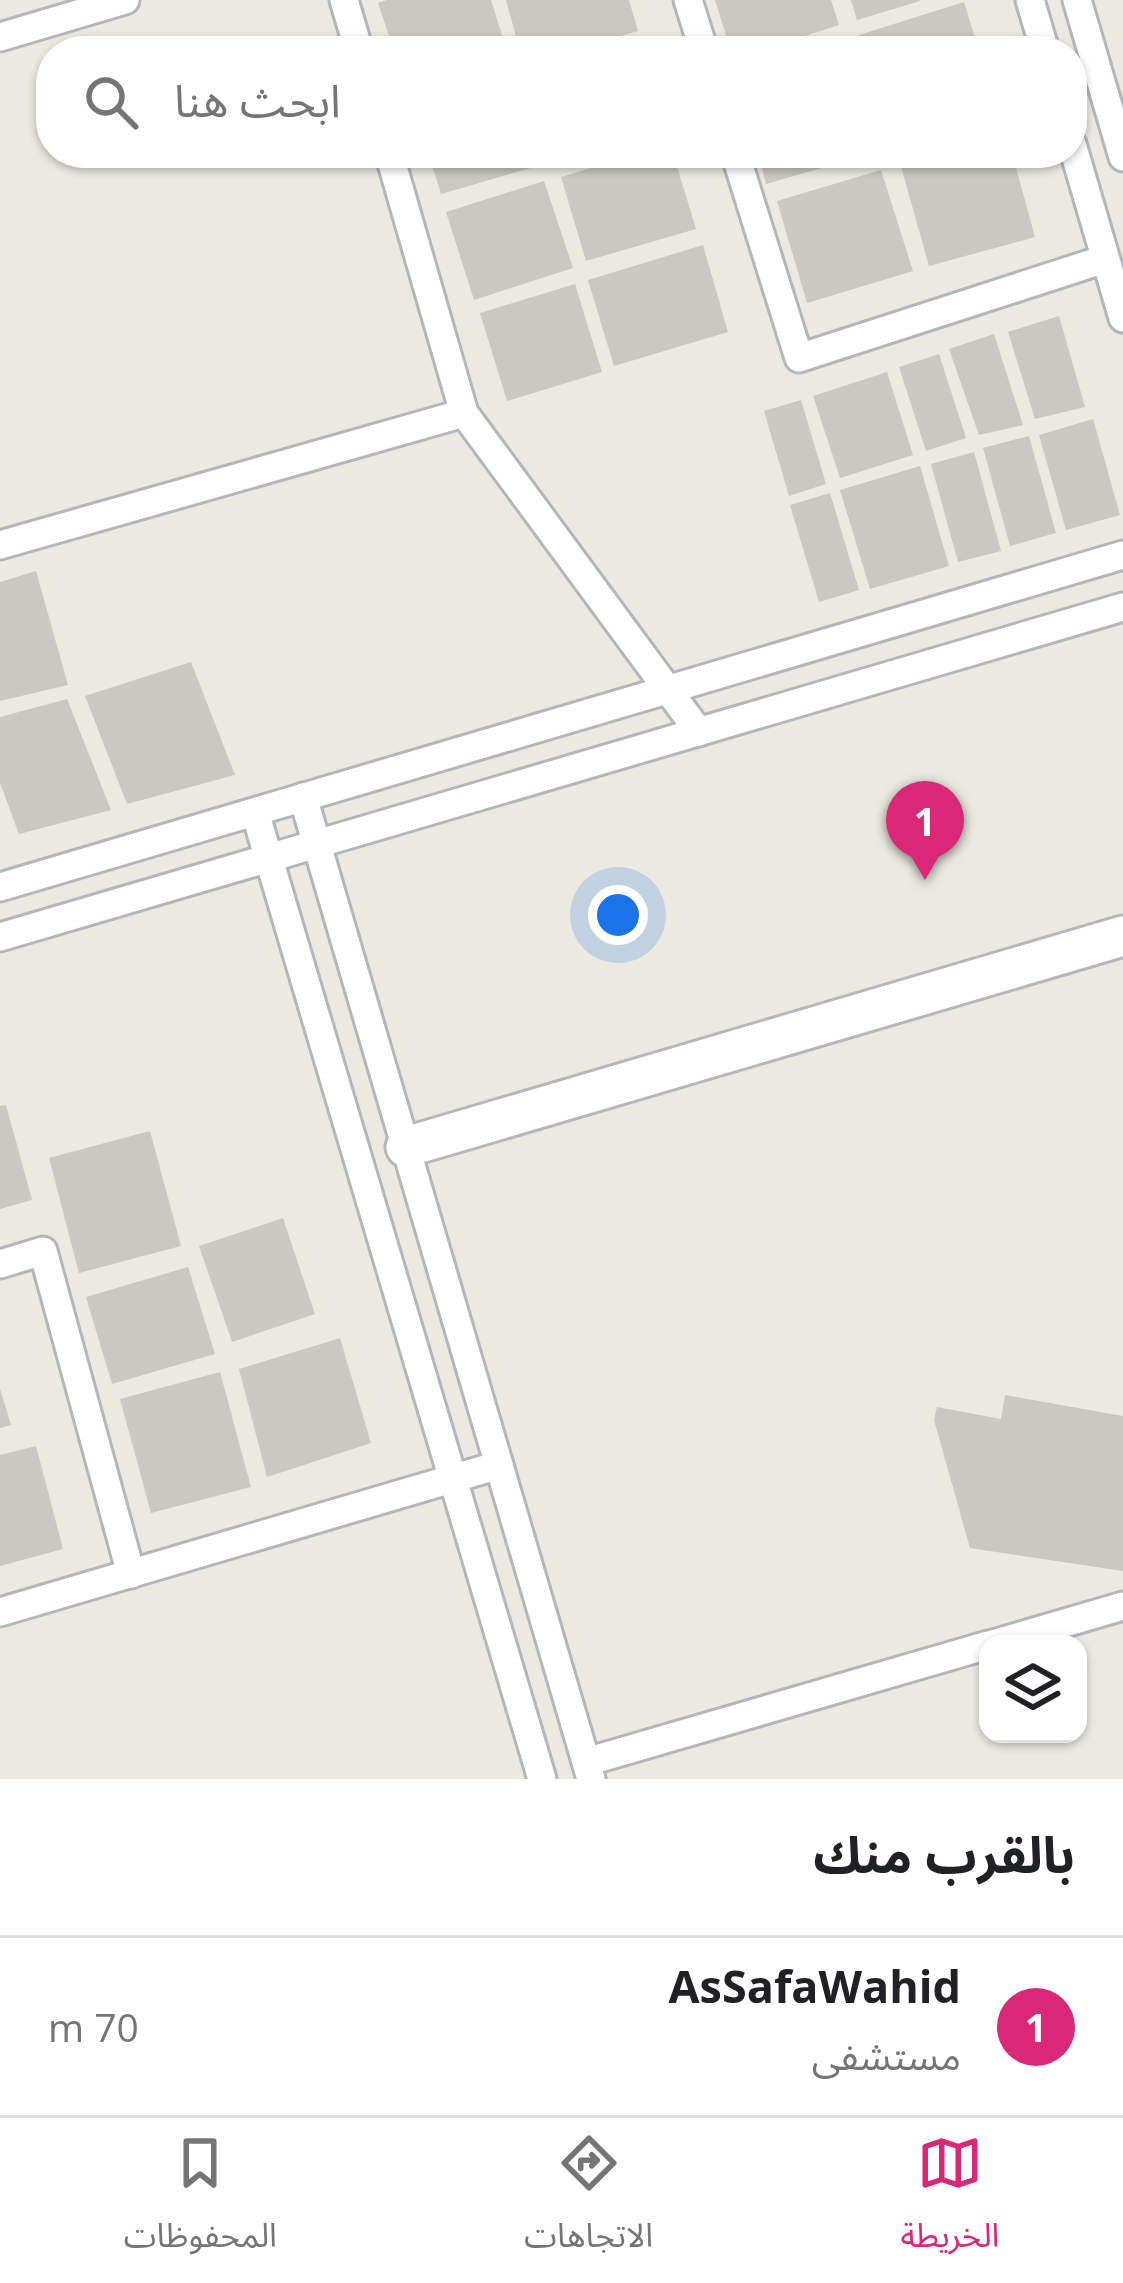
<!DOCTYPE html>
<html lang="ar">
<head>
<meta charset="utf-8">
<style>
	body { margin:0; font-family:"Open Sans","Noto Sans Arabic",sans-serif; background:#f6f6f6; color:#202124; direction:rtl }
	.controls { position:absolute; right:36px; bottom:36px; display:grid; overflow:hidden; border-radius:24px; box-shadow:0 3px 9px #0004 }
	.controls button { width:108px; height:108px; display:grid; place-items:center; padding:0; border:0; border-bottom:3px solid #e0e0e0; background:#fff; color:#202124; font:60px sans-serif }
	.you { position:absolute; left:618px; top:915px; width:42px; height:42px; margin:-30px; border:9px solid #fff; border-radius:50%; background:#1a73e8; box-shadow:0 0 0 18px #1a73e833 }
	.badge { display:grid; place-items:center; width:78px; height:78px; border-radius:50%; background:#db2777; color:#fff; font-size:39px; font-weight:700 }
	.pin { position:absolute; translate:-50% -99px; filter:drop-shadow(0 3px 6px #0008) }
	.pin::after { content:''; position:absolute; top:63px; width:42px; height:36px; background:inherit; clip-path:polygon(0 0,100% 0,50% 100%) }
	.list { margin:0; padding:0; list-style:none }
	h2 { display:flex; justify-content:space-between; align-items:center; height:156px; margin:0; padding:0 48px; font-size:51px }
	h2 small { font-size:39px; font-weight:400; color:#757577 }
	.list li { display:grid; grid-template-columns:78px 1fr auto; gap:36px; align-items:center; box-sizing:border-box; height:180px; padding:0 48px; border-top:3px solid #e0e0e0 }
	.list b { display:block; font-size:45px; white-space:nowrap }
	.list p { margin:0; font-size:39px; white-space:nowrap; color:#757577 }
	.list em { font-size:39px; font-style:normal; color:#757577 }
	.icon { flex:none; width:66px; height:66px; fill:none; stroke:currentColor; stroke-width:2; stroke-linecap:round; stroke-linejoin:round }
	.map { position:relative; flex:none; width:1123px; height:1779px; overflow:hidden; direction:ltr }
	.search { position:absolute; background:#fff; box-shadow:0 3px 9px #0004; left:36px; right:36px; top:36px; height:132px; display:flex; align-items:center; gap:30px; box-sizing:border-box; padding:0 42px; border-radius:48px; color:#757577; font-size:45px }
	.sheet { height:336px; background:#fff }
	nav { display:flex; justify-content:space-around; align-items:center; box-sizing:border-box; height:168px; border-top:3px solid #e0e0e0; background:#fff; font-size:33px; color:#757577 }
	nav a { display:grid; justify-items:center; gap:6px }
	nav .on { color:#db2777 }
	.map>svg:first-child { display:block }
</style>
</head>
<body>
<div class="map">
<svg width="1123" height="1779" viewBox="0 0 1123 1779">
	<rect width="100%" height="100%" fill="#ebe9e0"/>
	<g fill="#cbc7c2">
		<path d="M387 0H491L507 51H394L378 3Z"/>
		<path d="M506 0H629L638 31 567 51H520Z"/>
		<path d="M715 0H831L839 25 757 51H731Z"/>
		<path d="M851 0H919L920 1 857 20Z"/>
		<path d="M964 2 979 51H864L859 35Z"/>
		<path d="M846 40 849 51H814L813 50Z"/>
		<path d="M428 153H537L541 165 441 194Z"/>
		<path d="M642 153H673L696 229 586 261 561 177Z"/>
		<path d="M758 153H870V154L766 184Z"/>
		<path d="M935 153H1012L1035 237 929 266 900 163Z"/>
		<path d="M881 170 913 271 807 303 777 201Z"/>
		<path d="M544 181 573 268 474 300 446 212Z"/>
		<path d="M703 245 728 332 614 366 588 280Z"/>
		<path d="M575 284 602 372 507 401 480 313Z"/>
		<path d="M1059 316 1085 407 1035 419 1008 332Z"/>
		<path d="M994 334 1023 425 979 435 949 349Z"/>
		<path d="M939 354 966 438 926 451 899 367Z"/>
		<path d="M887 372 913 455 840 478 813 396Z"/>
		<path d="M801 400 826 484 789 496 764 411Z"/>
		<path d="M1093 419 1120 515 1066 530 1039 435Z"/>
		<path d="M1029 436 1056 533 1010 546 983 448Z"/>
		<path d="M974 452 1001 551 958 562 931 464Z"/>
		<path d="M920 466 949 566 870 589 840 490Z"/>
		<path d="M830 493 859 590 819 602 790 505Z"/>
		<path d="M36 571 68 685 0 701V582Z"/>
		<path d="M191 662 235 775 127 804 85 696Z"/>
		<path d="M67 699 111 810 19 834 0 783V717Z"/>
		<path d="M6 1105 32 1200 0 1209V1106Z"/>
		<path d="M150 1131 181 1246 79 1273 49 1158Z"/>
		<path d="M283 1218 315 1314 232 1342 199 1246Z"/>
		<path d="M188 1267 215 1354 112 1384 86 1297Z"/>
		<path d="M340 1338 371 1443 267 1477 239 1369Z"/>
		<path d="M220 1372 251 1487 151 1513 120 1399Z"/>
		<path d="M0 1389 11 1425 0 1428Z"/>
		<path d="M1005 1395 1123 1416V1571L970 1548 934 1420 937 1407 1001 1419Z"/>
		<path d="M36 1446 63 1549 0 1566V1455Z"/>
	</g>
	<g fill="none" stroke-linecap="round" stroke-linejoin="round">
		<defs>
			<g id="minor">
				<path d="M344 0 359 51"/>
				<path d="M688 0 704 51"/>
				<path d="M1030 0 1045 51"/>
				<path d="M1077 0 1123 157"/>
				<path d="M0 37 125 0"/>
				<path d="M1072 144 1123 318"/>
				<path d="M389 153 464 413 699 732"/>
				<path d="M735 153 799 358 1105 259"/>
				<path d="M0 545 464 413"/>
				<path d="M303 797 591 1779"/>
				<path d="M255 812 542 1779"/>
				<path d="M0 887 1123 555"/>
				<path d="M0 937 1123 607"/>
				<path d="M0 1264 43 1251 131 1574"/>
				<path d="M0 1612 499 1465"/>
				<path d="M993 1644 1123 1606"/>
				<path d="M586 1762 988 1645"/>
			</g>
			<path id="secondary" d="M406 1147 1123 936"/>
		</defs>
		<use href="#minor" stroke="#b3b6ba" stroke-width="33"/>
		<use href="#secondary" stroke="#b4b7bc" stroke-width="45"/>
		<use href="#minor" stroke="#fff" stroke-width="27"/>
		<use href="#secondary" stroke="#fff" stroke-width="39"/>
	</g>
</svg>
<div class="controls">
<button><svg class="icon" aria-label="layers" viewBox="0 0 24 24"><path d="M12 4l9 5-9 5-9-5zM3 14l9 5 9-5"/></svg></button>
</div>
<div class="you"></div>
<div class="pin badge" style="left:925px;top:880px">1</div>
<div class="search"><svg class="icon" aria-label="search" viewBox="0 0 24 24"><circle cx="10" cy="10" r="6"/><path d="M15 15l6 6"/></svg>ابحث هنا</div>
</div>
<section class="sheet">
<h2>بالقرب منك<small></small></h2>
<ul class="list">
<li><span class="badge">1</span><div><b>AsSafaWahid</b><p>مستشفى</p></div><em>70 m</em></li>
</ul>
</section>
<nav>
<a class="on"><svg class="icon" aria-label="map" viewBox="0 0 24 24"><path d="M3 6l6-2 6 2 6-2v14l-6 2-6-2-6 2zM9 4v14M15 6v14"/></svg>الخريطة</a>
<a><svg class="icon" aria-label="directions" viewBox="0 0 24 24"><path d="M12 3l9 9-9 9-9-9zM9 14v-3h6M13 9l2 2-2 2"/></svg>الاتجاهات</a>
<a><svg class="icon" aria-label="saved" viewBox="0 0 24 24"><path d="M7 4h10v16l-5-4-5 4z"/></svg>المحفوظات</a>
</nav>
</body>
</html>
